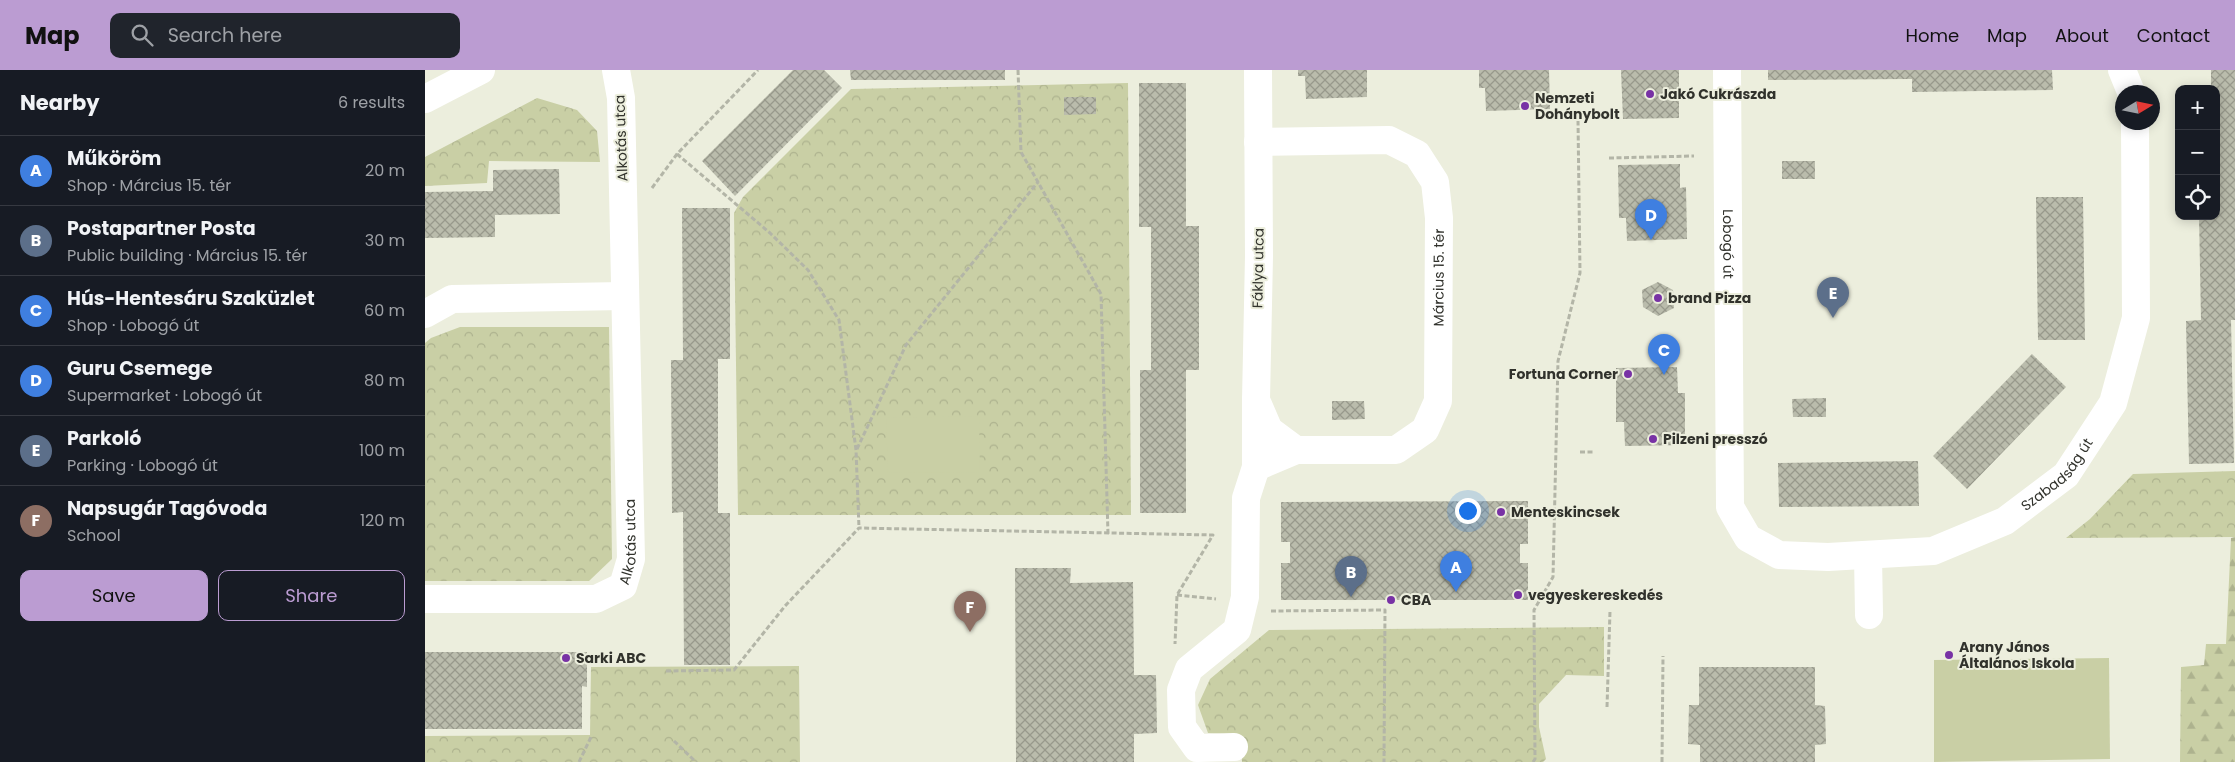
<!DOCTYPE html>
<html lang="en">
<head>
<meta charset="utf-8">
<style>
	body { margin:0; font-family:Poppins,sans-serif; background:#20242c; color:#f1f3f6 }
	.controls { position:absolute; right:15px; top:15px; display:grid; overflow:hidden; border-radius:10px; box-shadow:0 2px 12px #0003 }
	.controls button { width:45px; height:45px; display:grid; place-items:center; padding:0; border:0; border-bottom:1px solid #363941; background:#171b24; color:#f1f3f6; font:25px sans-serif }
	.compass { position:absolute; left:1690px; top:15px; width:45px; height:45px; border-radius:50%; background:#171b24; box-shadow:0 2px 12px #0003; rotate:80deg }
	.you { position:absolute; left:1042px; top:440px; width:18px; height:18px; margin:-12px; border:4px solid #fff; border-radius:50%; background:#1a73e8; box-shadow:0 0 0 8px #1a73e833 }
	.badge { display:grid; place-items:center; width:32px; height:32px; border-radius:50%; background:#bb9cd2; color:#fff; font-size:16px; font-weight:700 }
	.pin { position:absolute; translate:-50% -41px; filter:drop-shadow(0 1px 2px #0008) }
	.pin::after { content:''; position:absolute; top:26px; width:18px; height:15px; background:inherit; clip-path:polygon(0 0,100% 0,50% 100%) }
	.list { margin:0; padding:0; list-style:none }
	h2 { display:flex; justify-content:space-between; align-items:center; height:65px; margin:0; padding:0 20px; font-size:21px }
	h2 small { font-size:16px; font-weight:400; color:#9ea1a6 }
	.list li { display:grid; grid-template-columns:32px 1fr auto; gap:15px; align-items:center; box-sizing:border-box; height:70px; padding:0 20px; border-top:1px solid #363941 }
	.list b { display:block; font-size:19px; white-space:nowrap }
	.list p { margin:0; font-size:16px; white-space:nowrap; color:#9ea1a6 }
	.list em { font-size:16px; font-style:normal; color:#9ea1a6 }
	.actions { display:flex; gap:10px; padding:15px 20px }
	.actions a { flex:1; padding:11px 0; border:1px solid #bb9cd2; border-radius:10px; text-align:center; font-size:18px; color:#bb9cd2 }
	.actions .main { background:#bb9cd2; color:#111 }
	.icon { flex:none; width:28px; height:28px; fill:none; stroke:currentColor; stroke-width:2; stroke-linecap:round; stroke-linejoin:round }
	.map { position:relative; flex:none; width:1810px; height:692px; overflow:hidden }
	header { display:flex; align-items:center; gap:30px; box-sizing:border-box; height:70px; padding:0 25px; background:#bb9cd2; color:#111 }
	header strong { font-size:24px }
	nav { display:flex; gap:28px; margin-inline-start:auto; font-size:18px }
	.search { width:350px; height:45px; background:#20242c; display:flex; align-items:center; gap:12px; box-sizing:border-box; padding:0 18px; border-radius:10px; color:#9ea1a6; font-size:19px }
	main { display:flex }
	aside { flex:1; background:#171b24 }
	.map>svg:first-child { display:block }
</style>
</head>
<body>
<header>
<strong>Map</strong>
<div class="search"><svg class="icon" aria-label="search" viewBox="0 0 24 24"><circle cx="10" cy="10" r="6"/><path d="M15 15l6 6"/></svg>Search here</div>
<nav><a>Home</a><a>Map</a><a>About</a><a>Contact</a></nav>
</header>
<main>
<aside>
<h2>Nearby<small>6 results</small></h2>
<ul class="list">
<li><span class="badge" style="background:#3f7fe0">A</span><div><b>Műköröm</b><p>Shop · Március 15. tér</p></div><em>20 m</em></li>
<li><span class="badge" style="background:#5c6f8a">B</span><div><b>Postapartner Posta</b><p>Public building · Március 15. tér</p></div><em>30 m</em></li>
<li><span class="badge" style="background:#3f7fe0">C</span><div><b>Hús-Hentesáru Szaküzlet</b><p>Shop · Lobogó út</p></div><em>60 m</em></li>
<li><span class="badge" style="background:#3f7fe0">D</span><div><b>Guru Csemege</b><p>Supermarket · Lobogó út</p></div><em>80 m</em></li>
<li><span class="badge" style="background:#5c6f8a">E</span><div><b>Parkoló</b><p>Parking · Lobogó út</p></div><em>100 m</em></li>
<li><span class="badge" style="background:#8d6e63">F</span><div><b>Napsugár Tagóvoda</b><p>School</p></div><em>120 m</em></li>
</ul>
<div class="actions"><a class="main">Save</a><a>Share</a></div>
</aside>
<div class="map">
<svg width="1810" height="692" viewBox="0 0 1810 692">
	<defs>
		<pattern id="forest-firs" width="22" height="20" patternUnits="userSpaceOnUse" patternTransform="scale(1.25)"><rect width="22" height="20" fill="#c9cfa5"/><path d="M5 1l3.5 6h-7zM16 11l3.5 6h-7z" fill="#adb28e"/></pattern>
		<pattern id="park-crowns" width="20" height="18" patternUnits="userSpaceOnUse" patternTransform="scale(1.25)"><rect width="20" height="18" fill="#c9cfa5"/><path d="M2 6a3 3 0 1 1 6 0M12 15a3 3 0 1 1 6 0" fill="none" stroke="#adb28e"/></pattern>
		<pattern id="building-cross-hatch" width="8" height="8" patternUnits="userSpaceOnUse" patternTransform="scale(1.25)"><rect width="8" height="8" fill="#babcac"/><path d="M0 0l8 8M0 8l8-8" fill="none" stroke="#98998c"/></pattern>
	</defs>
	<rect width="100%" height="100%" fill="#eceedd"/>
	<path fill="url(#forest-firs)" d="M1810 467V692H1755L1756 597 1779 595 1781 574H1801L1806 468Z"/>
	<g fill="url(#park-crowns)">
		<path d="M703 13 706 445H313L309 143 318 127 426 19Z"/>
		<path d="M112 28 152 40 172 61 175 92 64 91 62 113 0 116V87Z"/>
		<path d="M35 257H184L187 489 164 511H0V273L6 268Z"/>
		<path d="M1810 401V467L1641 468 1665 449 1708 404Z"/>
		<path d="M1179 557V606L1141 605 1114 634V657L1121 689 1118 692H817L816 665 783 663 773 635 785 609 844 560Z"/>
		<path d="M374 596 375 692H0V666L165 665 166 597Z"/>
	</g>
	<g fill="#c9cfa5">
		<path d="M554 346 555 402 463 403 461 348Z"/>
		<path d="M1684 588 1685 689 1509 692V590Z"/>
	</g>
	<g fill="url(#building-cross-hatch)">
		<path d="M368 0H399L417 18 310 126 277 91Z"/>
		<path d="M425 0H580V10H426Z"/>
		<path d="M873 0H942V27L881 29 880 6H873Z"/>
		<path d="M1054 0H1124L1125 39 1061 41 1060 18H1054Z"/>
		<path d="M1196 0H1254V48L1198 49Z"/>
		<path d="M1343 0H1627L1628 20 1487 22V9L1343 10Z"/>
		<path d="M1786 0H1810V250H1806L1809 393 1764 394 1761 251 1776 250 1774 146H1791V19H1786Z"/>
		<path d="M714 13H761V156H774V300H761V443H715V300H726V157H714Z"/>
		<path d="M639 27H671V44L639 45Z"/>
		<rect x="1357" y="91" width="33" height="18"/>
		<path d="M1255 94V118L1261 117 1262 169 1202 171 1201 148H1194L1193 95Z"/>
		<path d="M134 99 135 144 70 145V167L0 168V122L68 121V100Z"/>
		<path d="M1611 127H1658L1660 270H1613Z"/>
		<path d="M257 138H305V289H293V443H305V595H259L258 442 247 443 246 290H258Z"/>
		<path d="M1233 212 1248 220 1249 238 1233 246 1218 237 1217 220Z"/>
		<path d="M1607 284 1641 317 1542 419 1508 386Z"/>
		<path d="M1252 297 1253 323H1260V375L1200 376 1199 352H1191V298Z"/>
		<path d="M1401 328V347H1368L1367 329Z"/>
		<path d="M907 331H939L940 349 907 350Z"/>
		<path d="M1493 391 1494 436 1354 437 1353 393Z"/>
		<path d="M1103 431V474H1095V493H1103V530H856V493H865V472H856V432Z"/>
		<path d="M590 498H646L645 513 708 512 709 605H731L732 663 709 664V692H591Z"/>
		<path d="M0 582H162V617L157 616V659H0Z"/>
		<path d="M1274 597H1390V635L1400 636 1401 674 1390 675V692H1275V675L1263 674 1264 635H1274Z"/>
	</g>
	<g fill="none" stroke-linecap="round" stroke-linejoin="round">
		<g stroke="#b3b5a7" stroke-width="3" stroke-dasharray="5 2.5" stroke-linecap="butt">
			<path d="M593 0 596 82 676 224 683 464"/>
			<path d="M252 84 345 163 383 200 414 250 431 380 434 458"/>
			<path d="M1184 88 1269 86"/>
			<path d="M227 118 252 84 333 0"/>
			<path d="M1147 303H1157"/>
			<path d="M432 379 481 275 613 112"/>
			<path d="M1155 382H1169"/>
			<path d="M752 525 791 529"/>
			<path d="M846 541 960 540 959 692"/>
			<path d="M241 601 309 600 360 536 434 458 788 465 752 525 750 574"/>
			<path d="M1182 637 1185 541"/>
			<path d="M249 671 271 692"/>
			<path d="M154 692 167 665"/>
			<path d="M1108 692 1110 689 1109 540 1128 507 1133 291 1155 203 1153 50"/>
			<path d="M1237 692 1238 586"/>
		</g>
		<g stroke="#fff" stroke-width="28">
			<path d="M833 0 834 186 831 330 844 360 871 380"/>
			<path id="s1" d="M1302 0 1305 437 1323 468 1354 485 1403 487 1508 481 1580 451 1641 405 1688 333 1711 248 1710 52"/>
			<path d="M1697 0 1706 22"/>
			<path d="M0 29 56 0"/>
			<path d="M0 244 27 229 199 226"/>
			<path id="s2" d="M831 330V397L871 380H971L1000 360 1013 331 1014 148 1010 112 992 84 964 70 833 72"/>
			<path d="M1443 485 1444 545"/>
			<path id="s3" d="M0 529H171L198 516 206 489 196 28 191 0"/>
			<path d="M809 677 772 678 757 657 756 620 764 599 812 560 820 527 821 428 831 397"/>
		</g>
	</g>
	<g fill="#7832a5" stroke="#eceedd" stroke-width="2">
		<circle cx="1225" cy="24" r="5"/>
		<circle cx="1100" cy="36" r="5"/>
		<circle cx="1233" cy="228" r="5"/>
		<circle cx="1203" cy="304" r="5"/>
		<circle cx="1228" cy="369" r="5"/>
		<circle cx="1076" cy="442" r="5"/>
		<circle cx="1093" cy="525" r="5"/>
		<circle cx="966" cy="530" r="5"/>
		<circle cx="1524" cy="585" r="5"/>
		<circle cx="141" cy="588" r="5"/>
	</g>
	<g text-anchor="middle" stroke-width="4" stroke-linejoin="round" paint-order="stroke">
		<g font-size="14" font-weight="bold" fill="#31322c" stroke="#eceedd" text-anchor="start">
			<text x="1235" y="29">Jakó Cukrászda</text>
			<text x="1110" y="33">Nemzeti<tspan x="1110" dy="16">Dohánybolt</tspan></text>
			<text x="1243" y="233">brand Pizza</text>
			<text x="1193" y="309" text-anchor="end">Fortuna Corner</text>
			<text x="1238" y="374">Pilzeni presszó</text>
			<text x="1086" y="447">Menteskincsek</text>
			<text x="1103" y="530">vegyeskereskedés</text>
			<text x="976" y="535">CBA</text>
			<text x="1534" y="582">Arany János<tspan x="1534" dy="16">Általános Iskola</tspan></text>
			<text x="151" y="593">Sarki ABC</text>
		</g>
		<g font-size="14" fill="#31322c" stroke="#eceedd">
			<text transform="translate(196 68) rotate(-92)" y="5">Alkotás utca</text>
			<text dy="5" stroke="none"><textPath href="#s1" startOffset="174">Lobogó út</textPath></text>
			<text transform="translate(833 198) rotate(-89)" y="5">Fáklya utca</text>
			<text dy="5" stroke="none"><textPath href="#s2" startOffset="401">Március 15. tér</textPath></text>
			<text dy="5" stroke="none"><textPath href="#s1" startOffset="811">Szabadság út</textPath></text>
			<text dy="5" stroke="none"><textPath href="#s3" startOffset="246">Alkotás utca</textPath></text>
		</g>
	</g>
</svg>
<div class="controls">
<button>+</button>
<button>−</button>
<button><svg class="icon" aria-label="locate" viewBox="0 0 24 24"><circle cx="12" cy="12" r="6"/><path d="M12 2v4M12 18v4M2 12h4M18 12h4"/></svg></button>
</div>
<svg class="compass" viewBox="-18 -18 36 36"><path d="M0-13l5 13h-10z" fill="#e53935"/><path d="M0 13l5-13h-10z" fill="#9ea1a6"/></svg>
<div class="you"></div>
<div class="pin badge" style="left:1031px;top:522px;background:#3f7fe0">A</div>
<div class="pin badge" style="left:926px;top:527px;background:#5c6f8a">B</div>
<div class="pin badge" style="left:1239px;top:305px;background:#3f7fe0">C</div>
<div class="pin badge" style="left:1226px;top:170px;background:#3f7fe0">D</div>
<div class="pin badge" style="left:1408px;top:248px;background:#5c6f8a">E</div>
<div class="pin badge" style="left:545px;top:562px;background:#8d6e63">F</div>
</div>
</main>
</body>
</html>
